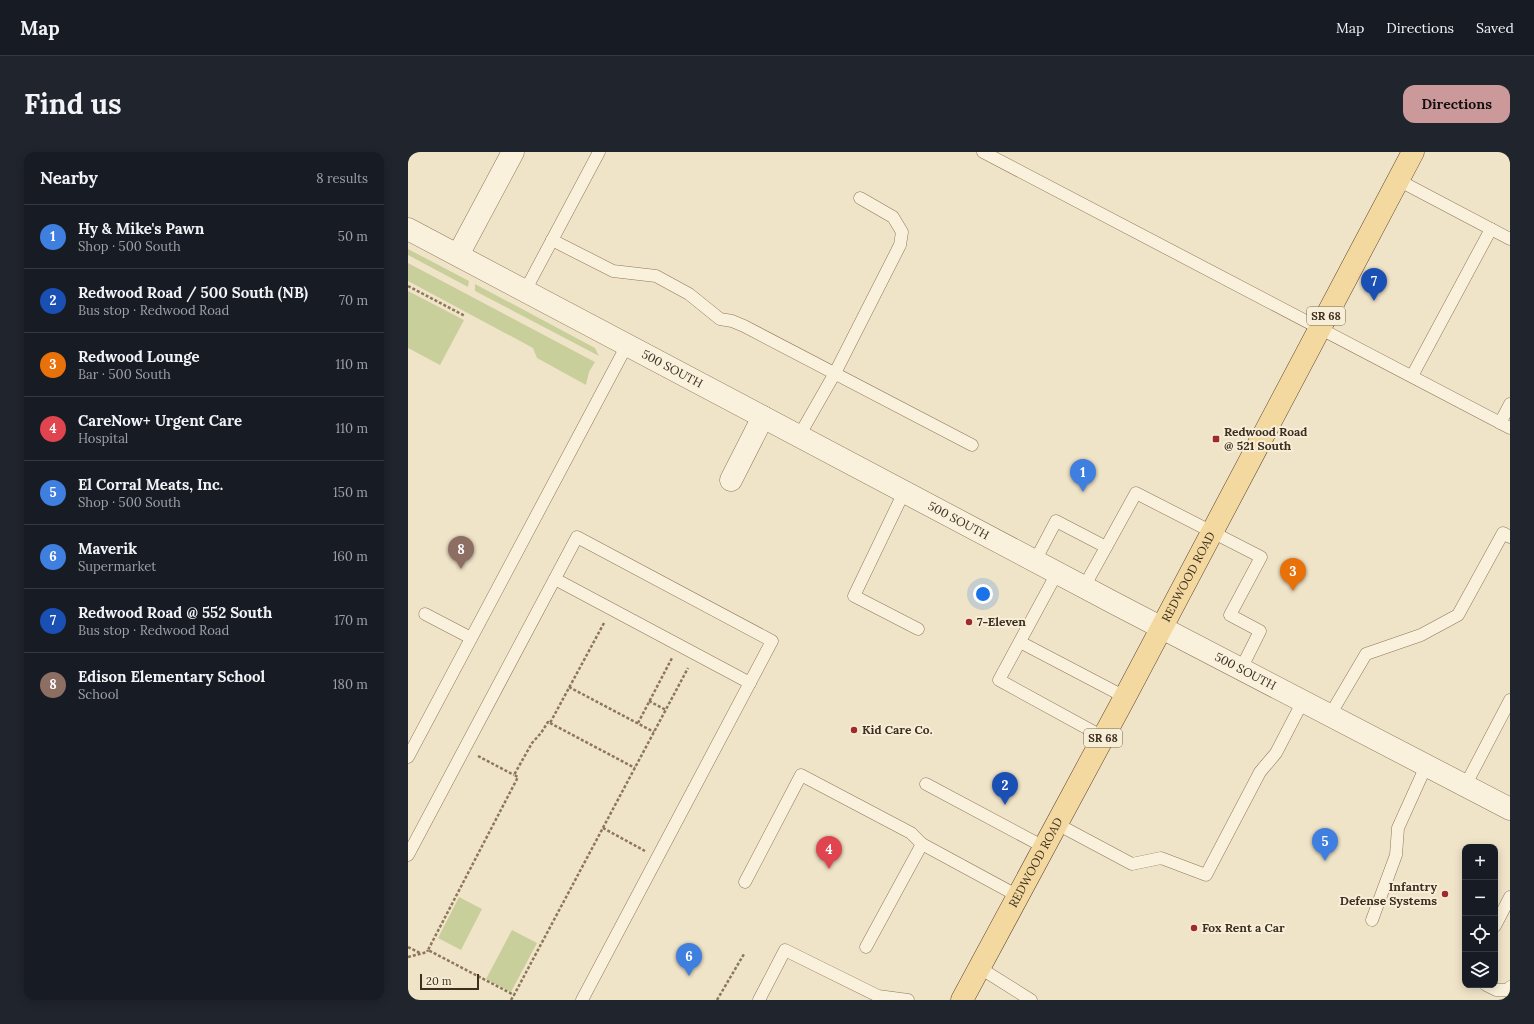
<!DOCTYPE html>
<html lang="en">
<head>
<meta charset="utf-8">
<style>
	body { margin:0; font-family:Lora,serif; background:#20242c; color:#f1f3f6 }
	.controls { position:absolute; right:12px; bottom:12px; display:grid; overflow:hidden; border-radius:8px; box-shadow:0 2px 10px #0003 }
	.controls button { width:36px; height:36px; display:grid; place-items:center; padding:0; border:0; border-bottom:1px solid #363941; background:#171b24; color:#f1f3f6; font:20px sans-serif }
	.scale { position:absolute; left:12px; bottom:10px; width:59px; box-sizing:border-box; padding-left:4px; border:2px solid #3d2e20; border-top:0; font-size:11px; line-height:14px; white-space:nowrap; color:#3d2e20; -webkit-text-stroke:3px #f7eed8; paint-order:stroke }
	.you { position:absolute; left:575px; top:442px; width:14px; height:14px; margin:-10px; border:3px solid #fff; border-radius:50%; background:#1a73e8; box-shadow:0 0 0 6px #1a73e833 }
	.badge { display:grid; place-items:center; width:26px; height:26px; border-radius:50%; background:#cc999b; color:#fff; font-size:13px; font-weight:700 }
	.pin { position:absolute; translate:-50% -33px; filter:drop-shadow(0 1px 2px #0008) }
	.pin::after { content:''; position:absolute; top:21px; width:14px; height:12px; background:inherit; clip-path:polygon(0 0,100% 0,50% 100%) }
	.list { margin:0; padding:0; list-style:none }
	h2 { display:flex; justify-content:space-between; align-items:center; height:52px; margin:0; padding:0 16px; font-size:17px }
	h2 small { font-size:13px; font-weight:400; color:#9ea1a6 }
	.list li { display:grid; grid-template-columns:26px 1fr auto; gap:12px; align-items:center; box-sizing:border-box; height:64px; padding:0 16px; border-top:1px solid #363941 }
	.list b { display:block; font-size:15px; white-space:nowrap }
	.list p { margin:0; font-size:13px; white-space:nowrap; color:#9ea1a6 }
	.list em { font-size:13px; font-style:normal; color:#9ea1a6 }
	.icon { flex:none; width:22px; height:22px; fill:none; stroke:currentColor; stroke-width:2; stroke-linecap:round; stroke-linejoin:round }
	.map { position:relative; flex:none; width:1102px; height:848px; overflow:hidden; border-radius:12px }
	header { display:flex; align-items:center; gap:24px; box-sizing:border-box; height:56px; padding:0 20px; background:#171b24; border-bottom:1px solid #363941 }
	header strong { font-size:19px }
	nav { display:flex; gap:22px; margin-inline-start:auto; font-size:14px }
	.intro { display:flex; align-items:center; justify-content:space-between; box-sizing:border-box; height:96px; padding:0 24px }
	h1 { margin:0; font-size:28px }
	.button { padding:10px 18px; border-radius:12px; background:#cc999b; color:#111; font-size:14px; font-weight:700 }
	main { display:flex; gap:24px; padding:0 24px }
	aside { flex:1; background:#171b24; border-radius:12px; box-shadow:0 2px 10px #0003 }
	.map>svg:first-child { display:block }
</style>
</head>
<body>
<header>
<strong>Map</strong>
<nav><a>Map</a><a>Directions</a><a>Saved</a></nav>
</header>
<div class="intro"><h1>Find us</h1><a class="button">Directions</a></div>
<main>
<aside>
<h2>Nearby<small>8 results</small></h2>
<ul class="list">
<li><span class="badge" style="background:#3f7fe0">1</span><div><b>Hy &amp; Mike's Pawn</b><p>Shop · 500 South</p></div><em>50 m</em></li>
<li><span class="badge" style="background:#1a4fb4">2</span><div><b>Redwood Road / 500 South (NB)</b><p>Bus stop · Redwood Road</p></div><em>70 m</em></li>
<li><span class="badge" style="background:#e8710a">3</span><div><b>Redwood Lounge</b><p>Bar · 500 South</p></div><em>110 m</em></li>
<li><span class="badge" style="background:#e0444e">4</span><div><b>CareNow+ Urgent Care</b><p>Hospital</p></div><em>110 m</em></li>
<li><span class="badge" style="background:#3f7fe0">5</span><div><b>El Corral Meats, Inc.</b><p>Shop · 500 South</p></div><em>150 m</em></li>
<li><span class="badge" style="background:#3f7fe0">6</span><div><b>Maverik</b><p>Supermarket</p></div><em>160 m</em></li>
<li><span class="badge" style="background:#1a4fb4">7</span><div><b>Redwood Road @ 552 South</b><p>Bus stop · Redwood Road</p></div><em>170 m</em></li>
<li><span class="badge" style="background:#8d6e63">8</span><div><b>Edison Elementary School</b><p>School</p></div><em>180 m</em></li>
</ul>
</aside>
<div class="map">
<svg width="1102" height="848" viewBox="0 0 1102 848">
	<rect width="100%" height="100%" fill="#f0e4c8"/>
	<g fill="#c9cf9b">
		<path d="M0 97 61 129 60 135 0 103Z"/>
		<path d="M0 111 187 210 181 220 178 233 129 206 125 196 0 129Z"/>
		<path d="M67 132 187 196 191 204 67 139Z"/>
		<path d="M0 139 56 168 32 213 0 196Z"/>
		<path d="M51 745 74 757 53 798 30 786Z"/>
		<path d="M104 778 129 791 103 840 78 827Z"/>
	</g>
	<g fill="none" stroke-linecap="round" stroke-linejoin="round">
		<defs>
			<g id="service">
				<path d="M575 0 1102 276"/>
				<path d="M990 28 1102 87"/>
				<path d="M144 88 205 119 248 124 281 142 312 167 324 169 336 174 564 293"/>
				<path d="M117 139 191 0"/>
				<path d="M1004 224 1083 77"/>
				<path d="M1092 271 1102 252"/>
				<path d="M391 284 427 221 492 93 494 80 485 65 452 46"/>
				<path d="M496 340 446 444 510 477"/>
				<path d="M627 409 648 369 698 395"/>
				<path d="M649 421 591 528 695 585"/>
				<path d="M147 427 342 531"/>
				<path d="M676 435 728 341 853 405 822 463 852 479 833 517"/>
				<path d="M17 462 63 486"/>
				<path d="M612 490 717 545"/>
				<path d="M922 563 958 502 1013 483 1050 463 1095 381 1102 385"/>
				<path d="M0 605 219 193"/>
				<path d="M518 632 636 695"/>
				<path d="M1057 634 1102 548"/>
				<path d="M649 672 724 712 753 706 798 723 852 620 868 601 895 549"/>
				<path d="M0 703 169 385 364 489 174 848"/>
				<path d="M337 730 393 623 503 681 514 692"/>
				<path d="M964 768 988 703 990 676 1018 614"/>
				<path d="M1087 774 1102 745"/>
				<path d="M458 795 514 692 610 744"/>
				<path d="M572 816 623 848"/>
				<path d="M1078 833 1088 838H1100L1102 835"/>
				<path d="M351 848 377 798 470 844 500 848"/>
			</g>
			<g id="minor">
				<path id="s1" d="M0 77 708 452 1102 657"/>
				<path d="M50 103 105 0"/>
				<path d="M323 328 355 265"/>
			</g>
			<g id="primary">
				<path id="s2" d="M554 848 717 545 1005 0"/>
			</g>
		</defs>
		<use href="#service" stroke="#8d765c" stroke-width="13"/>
		<use href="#minor" stroke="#8d765c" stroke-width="23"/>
		<use href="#primary" stroke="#5b4430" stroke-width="23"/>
		<g stroke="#8d765c" stroke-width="2.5" stroke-dasharray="3 2" stroke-linecap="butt">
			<path d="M0 134 57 164"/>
			<path d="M196 471 142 571 140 570 133 581 124 591 106 623 110 625 20 798 106 843 280 516"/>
			<path d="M161 535 246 580"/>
			<path d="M241 549 258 558"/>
			<path d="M142 571 227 616"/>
			<path d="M230 571 264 506"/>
			<path d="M70 604 106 623"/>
			<path d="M195 676 237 699"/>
			<path d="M0 795 12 801"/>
			<path d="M0 805 19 800 20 798"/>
			<path d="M103 848 106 843"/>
			<path d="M309 848 336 802"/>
		</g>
		<use href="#service" stroke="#faf1dc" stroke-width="12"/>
		<use href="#minor" stroke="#faf1dc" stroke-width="22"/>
		<use href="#primary" stroke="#f3d9a0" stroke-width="22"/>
	</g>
	<g fill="#9e2a2b" stroke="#f7eed8" stroke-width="1.5">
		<rect x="804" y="283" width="8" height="8" rx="2"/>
		<circle cx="561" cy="470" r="4"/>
		<circle cx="446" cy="578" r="4"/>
		<circle cx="1037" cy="742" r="4"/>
		<circle cx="786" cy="776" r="4"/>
	</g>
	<g text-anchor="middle" stroke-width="4" stroke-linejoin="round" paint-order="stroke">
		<g fill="#f7eed8" stroke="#756857" stroke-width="1">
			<rect x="899" y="155" width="38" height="18" rx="3"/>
			<rect x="676" y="577" width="38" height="18" rx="3"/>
		</g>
		<g font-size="11" font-weight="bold" fill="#3d2e20">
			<text x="918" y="168">SR 68</text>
			<text x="695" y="590">SR 68</text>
		</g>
		<g font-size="12" fill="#3d2e20" stroke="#f7eed8">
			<text dy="4" stroke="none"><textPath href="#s1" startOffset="299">500 SOUTH</textPath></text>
			<text dy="4" stroke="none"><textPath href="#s1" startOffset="623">500 SOUTH</textPath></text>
			<text dy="4" stroke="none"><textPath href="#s2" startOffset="480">REDWOOD ROAD</textPath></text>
			<text dy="4" stroke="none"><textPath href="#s1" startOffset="947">500 SOUTH</textPath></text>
			<text dy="4" stroke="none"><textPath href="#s2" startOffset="156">REDWOOD ROAD</textPath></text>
		</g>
		<g font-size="12" font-weight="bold" fill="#3d2e20" stroke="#f7eed8" text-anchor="start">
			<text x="816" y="284">Redwood Road<tspan x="816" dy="14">@ 521 South</tspan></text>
			<text x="569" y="474">7-Eleven</text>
			<text x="454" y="582">Kid Care Co.</text>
			<text x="1029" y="739" text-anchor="end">Infantry<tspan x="1029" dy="14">Defense Systems</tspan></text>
			<text x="794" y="780">Fox Rent a Car</text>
		</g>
	</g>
</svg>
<div class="controls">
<button>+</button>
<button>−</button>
<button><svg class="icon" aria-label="locate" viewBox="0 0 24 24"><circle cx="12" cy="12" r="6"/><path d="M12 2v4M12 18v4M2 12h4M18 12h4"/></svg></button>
<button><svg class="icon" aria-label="layers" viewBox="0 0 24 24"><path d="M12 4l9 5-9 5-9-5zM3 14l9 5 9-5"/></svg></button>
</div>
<div class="scale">20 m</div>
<div class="you"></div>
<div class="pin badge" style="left:675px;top:340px;background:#3f7fe0">1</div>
<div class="pin badge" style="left:597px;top:653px;background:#1a4fb4">2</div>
<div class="pin badge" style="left:885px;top:439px;background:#e8710a">3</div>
<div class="pin badge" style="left:421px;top:717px;background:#e0444e">4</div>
<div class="pin badge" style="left:917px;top:709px;background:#3f7fe0">5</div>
<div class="pin badge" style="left:281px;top:824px;background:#3f7fe0">6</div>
<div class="pin badge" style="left:966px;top:149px;background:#1a4fb4">7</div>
<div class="pin badge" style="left:53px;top:417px;background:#8d6e63">8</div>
</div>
</main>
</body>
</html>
